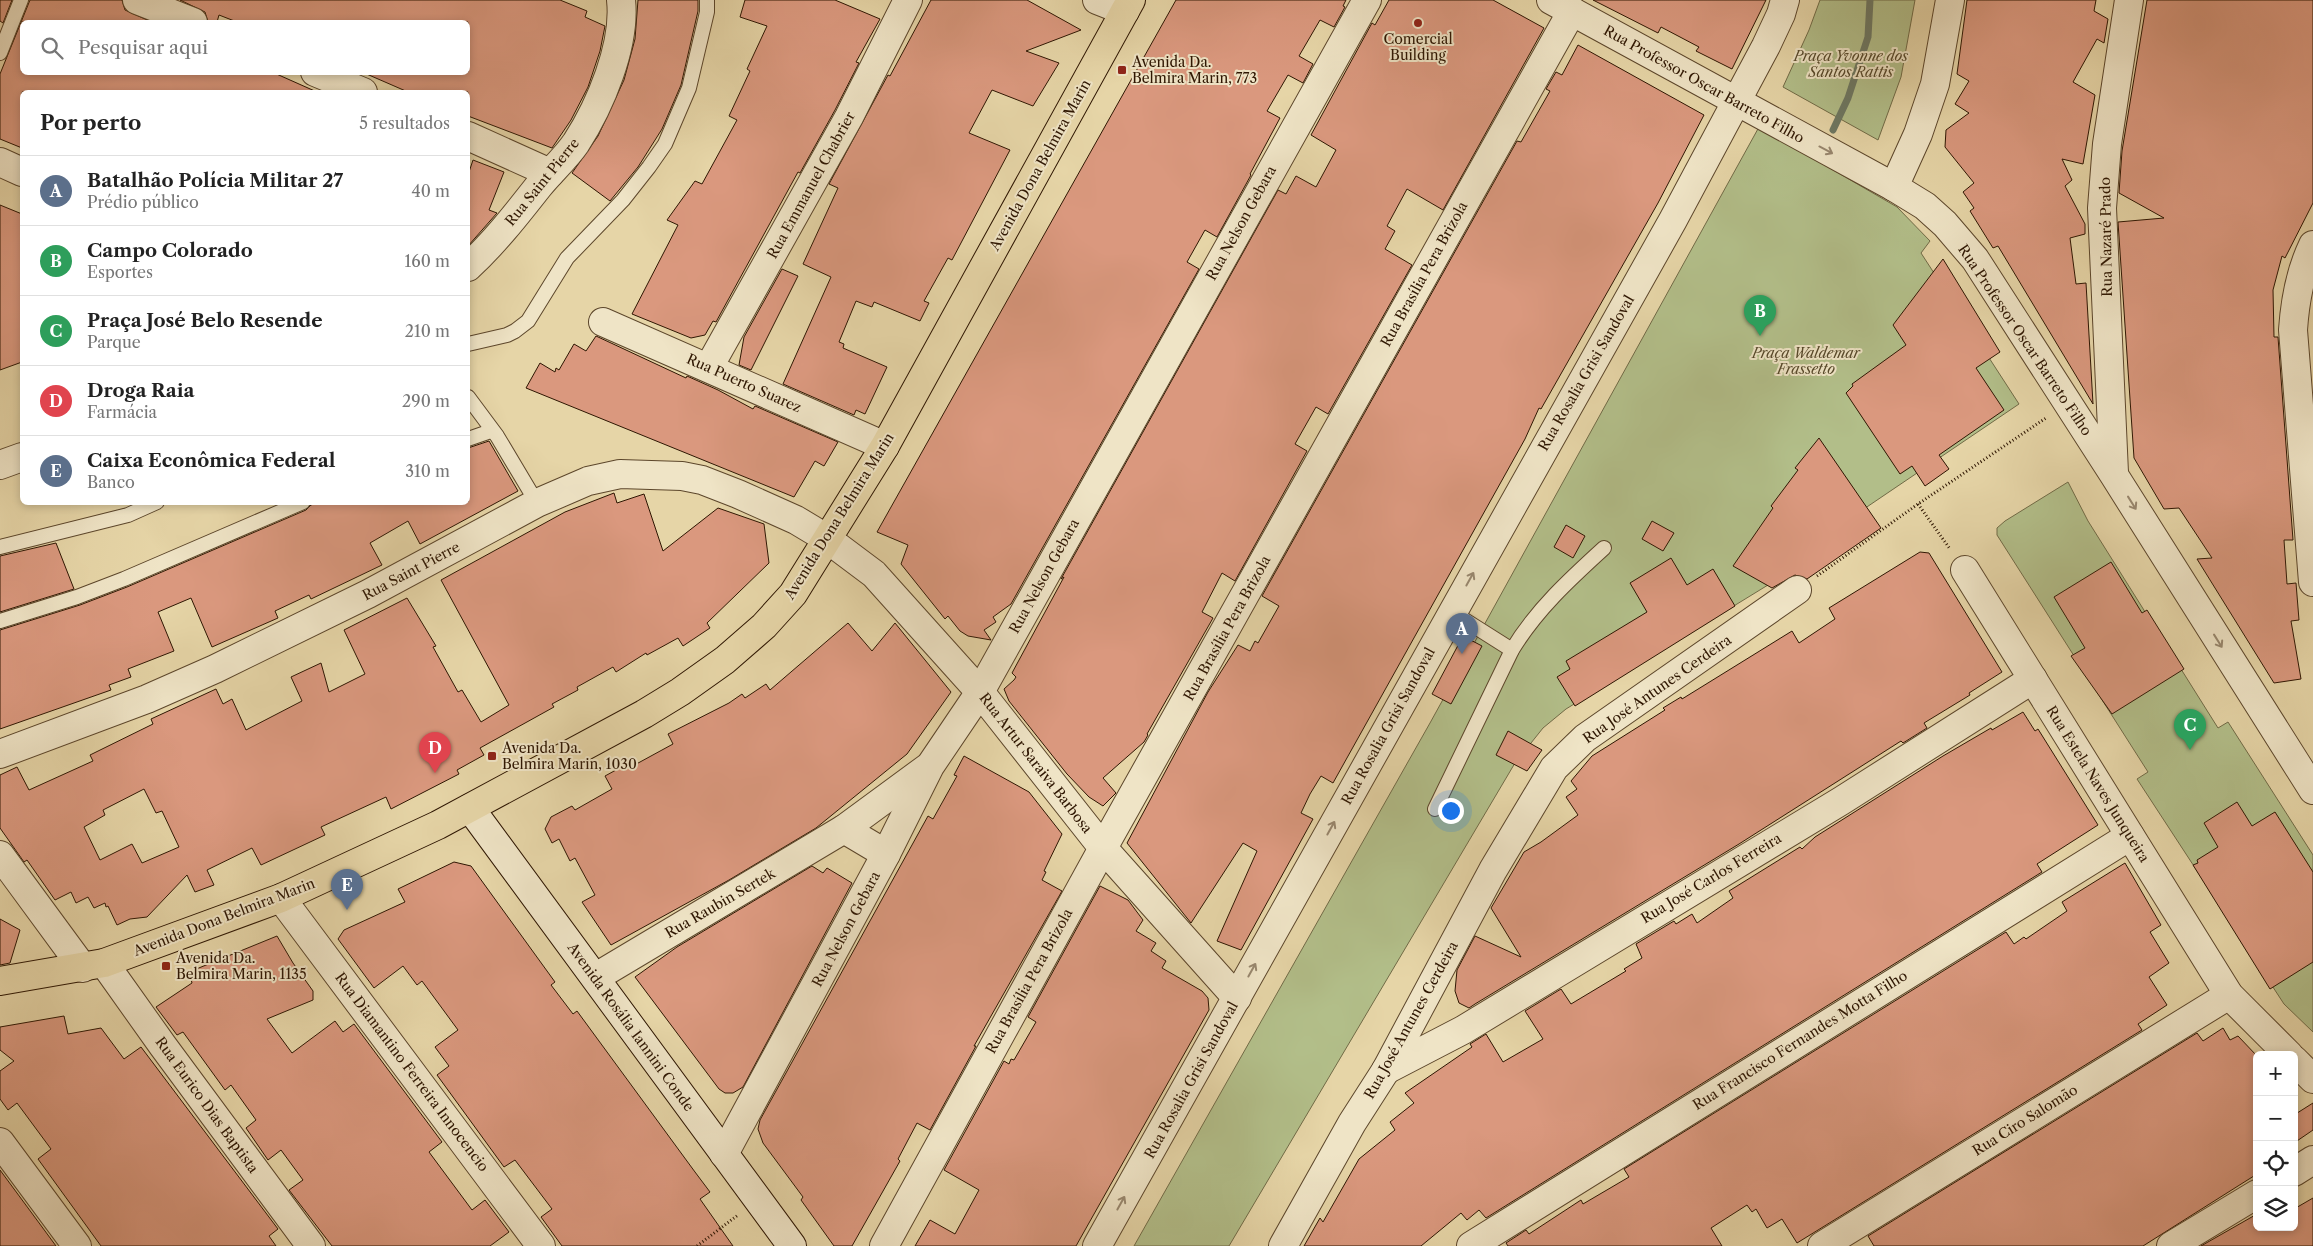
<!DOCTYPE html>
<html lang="pt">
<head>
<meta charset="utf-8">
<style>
	body { margin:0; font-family:"Libre Caslon Text",serif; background:#f2f2f2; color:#222 }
	.controls { position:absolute; right:15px; bottom:15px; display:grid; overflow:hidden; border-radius:8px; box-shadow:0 2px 8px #0003 }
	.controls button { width:45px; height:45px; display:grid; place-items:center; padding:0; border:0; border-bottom:1px solid #e0e0e0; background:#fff; color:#222; font:25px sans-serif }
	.you { position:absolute; left:1450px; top:810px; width:18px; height:18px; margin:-12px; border:4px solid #fff; border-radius:50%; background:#1a73e8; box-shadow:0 0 0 8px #1a73e833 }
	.badge { display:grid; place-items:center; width:32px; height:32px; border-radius:50%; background:#8f2418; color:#fff; font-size:16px; font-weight:700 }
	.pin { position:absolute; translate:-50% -41px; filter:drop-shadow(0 1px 2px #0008) }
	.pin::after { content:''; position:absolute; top:26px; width:18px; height:15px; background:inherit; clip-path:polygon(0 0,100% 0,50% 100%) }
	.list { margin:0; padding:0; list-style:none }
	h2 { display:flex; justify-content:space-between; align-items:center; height:65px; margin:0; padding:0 20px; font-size:21px }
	h2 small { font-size:16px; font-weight:400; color:#767676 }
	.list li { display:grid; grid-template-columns:32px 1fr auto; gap:15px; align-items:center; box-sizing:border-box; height:70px; padding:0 20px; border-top:1px solid #e0e0e0 }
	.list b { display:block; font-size:19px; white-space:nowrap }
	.list p { margin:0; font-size:16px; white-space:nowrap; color:#767676 }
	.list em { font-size:16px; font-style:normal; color:#767676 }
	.icon { flex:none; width:28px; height:28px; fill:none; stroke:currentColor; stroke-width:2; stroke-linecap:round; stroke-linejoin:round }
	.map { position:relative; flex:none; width:2313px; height:1246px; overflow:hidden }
	.search { position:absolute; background:#fff; box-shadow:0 2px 8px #0003; left:20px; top:20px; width:450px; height:55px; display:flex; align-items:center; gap:12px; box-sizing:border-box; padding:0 18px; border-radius:8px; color:#767676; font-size:19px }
	.panel { position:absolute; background:#fff; box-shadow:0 2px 8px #0003; left:20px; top:90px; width:450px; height:415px; border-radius:8px }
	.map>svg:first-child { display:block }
</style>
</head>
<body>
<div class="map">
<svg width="2313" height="1246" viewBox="0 0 2313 1246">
	<rect width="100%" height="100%" fill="#e6d5a7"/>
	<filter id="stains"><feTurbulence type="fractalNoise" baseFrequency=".004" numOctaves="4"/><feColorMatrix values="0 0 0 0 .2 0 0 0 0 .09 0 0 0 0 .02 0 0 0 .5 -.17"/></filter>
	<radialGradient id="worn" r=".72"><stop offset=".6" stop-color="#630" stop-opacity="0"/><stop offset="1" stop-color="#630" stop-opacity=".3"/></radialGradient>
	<g fill="#b2be89" stroke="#706a46">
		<path d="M1820 0H1915L1901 77 1878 140 1783 87 1809 30Z"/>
		<path d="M1759 127 1897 207 1930 241 1921 253 2019 404 1855 515 1781 577 1566 709 1543 728 1515 763 1229 1246H1134L1430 723Z"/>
		<path d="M2068 482 2088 521 2218 728 2228 722 2313 855V1032L2284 1004 2137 779 2148 772 1997 535V528L2005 521Z"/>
	</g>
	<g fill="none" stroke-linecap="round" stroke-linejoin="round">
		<path stroke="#6d7863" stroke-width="7" d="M1833 130 1848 98 1868 37 1870 0"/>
	</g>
	<g fill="#da987e" stroke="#2e1602" fill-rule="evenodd">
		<path d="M0 0H12L3 23 0 21Z"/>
		<path d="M30 0H122L125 10 152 22H22V72H272L317 92H22V148L0 139V74Z"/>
		<path d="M180 0H560L587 11 585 17 605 26 600 51 588 87 571 120 552 148 468 116V92H408L362 72H468V22H237L219 15 217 22H208L205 12Z"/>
		<path d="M638 0H698V11L681 85 662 129 638 167 610 201 572 173 598 136 624 80 635 39Z"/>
		<path d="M745 0H835L880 19 856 62 859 63 835 110 800 173 798 172 716 322 713 321 705 335 691 338 632 314 678 225 667 220 695 181 702 184 737 120 729 116 750 71 747 69 767 26 740 17Z"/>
		<path d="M931 0H1027L1081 30 1026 51 1059 63 1033 106 992 90 969 133 1010 150 952 260 948 258 924 301 929 303 920 321 874 302 872 307 856 301 839 342 844 344 843 348 887 367 865 414 856 410 854 415 783 384 831 277 803 264 838 188 829 184 888 75 890 76Z"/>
		<path d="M1176 0H1346L1343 6 1345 7 1334 27 1320 20 1299 56 1313 64 1303 83 1288 75 1267 111 1280 118 1250 174 1251 175 1217 237 1205 230 1187 262 1199 269 1011 604 993 617 996 622 984 630 991 640 968 636 960 631 948 616 945 619 901 564 908 545 877 532Z"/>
		<path d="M1389 0H1493L1544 28 1443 210 1407 189 1387 226 1395 231 1385 249 1412 265 1328 414 1316 407 1295 444 1307 451 1235 581 1222 573 1202 612 1213 618 1147 734 1148 735 1144 742 1103 778 1116 793 1103 806 1089 797 1067 774 1009 701 1004 689 1014 680 1016 677 1012 673 1064 577 1061 579 1278 190 1286 194 1296 176 1316 187 1336 150 1311 135 1372 23 1375 25Z"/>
		<path d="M1593 0H1766L1732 69 1696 51 1699 47 1661 27 1658 33Z"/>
		<path d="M1967 0H2096L2094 11 2108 19 2104 43 2097 39 2073 82 2095 95 2083 164 2062 159 2072 180 2065 186 2085 224V234L2070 238 2076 284 2086 283 2093 404 1998 246 1993 248 1970 211 1974 208 1963 192 1974 183 1945 147 1946 130 1969 113 1955 104 1969 81 1957 74Z"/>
		<path d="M2147 0H2313V203L2285 258 2282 256 2273 290 2274 337H2278L2293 540H2284L2287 584 2296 583 2299 620 2291 621 2301 679 2274 683 2197 559 2212 558 2179 508 2164 509 2134 458 2118 222 2164 218 2119 193 2122 151Z"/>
		<path d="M1578 45 1704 115 1658 203 1541 409 1539 408 1525 439 1333 783 1321 776 1310 794 1301 813 1313 819 1241 950 1217 941 1257 851 1243 843 1191 923 1127 843 1208 692 1238 645 1250 651 1255 641 1258 643 1279 606 1262 596 1517 141 1521 142 1550 91 1546 89 1556 72 1562 75Z"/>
		<path d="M473 160 504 172 489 210 497 213 468 246V175Z"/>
		<path d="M0 205 22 214V362L0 370Z"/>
		<path d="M1943 259 2000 352 1976 368 2004 410 1939 455 1949 469 1925 486 1912 466 1900 474 1846 393 1853 386 1852 384 1906 345 1893 325Z"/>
		<path d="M782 269 798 276 751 370 739 365 744 337Z"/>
		<path d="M596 336 686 378 687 376 718 390 753 409 755 406 838 442 824 466 815 461 794 497 526 388 540 363 555 372 556 368 559 370 574 344 586 351Z"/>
		<path d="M1819 438 1881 528 1807 579 1795 575 1772 588 1733 566 1773 508 1771 506 1798 470 1795 468Z"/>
		<path d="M489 441 518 491 420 544 408 521 370 543 382 565 311 599 309 595 275 611 278 618 212 647 191 598 158 612 174 651 128 669 131 677 109 685 111 690 0 729V630L80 605 127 587 306 510 311 505 319 502H468V448Z"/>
		<path d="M614 493 617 503 644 494 663 551 718 508 764 524 769 563 707 623 710 628 683 646 678 638 647 655 646 653 616 672 613 667 577 687 578 690 552 704 554 707 480 748 484 755 457 770 459 774 391 809 386 797 321 827 325 835 261 865 252 848 207 870 214 885 195 892 187 875 147 917 130 919 117 925 108 906 106 907 105 903 94 908 88 897 76 903 71 892 55 900 27 860 24 862 0 828V775L17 767 29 790 93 761 90 755 153 724 151 719 216 689 223 704 232 699 246 730 302 701 291 677 321 663 329 692 365 674 344 630 407 598 436 646 433 647 458 692 462 690 481 722 509 705 441 580 565 512ZM144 789 156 813 162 811 179 847 142 863 132 844 100 860 84 827 105 815 103 810Z"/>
		<path d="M1652 521 1674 533 1663 551 1642 539Z"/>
		<path d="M1566 525 1585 536 1573 558 1554 547Z"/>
		<path d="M56 543 74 589 0 612V556Z"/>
		<path d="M1920 552 1929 553 2002 672 1969 693 1970 695 1924 723 1927 728 1903 743 1901 741 1739 844 1475 1004 1469 1008 1459 1003 1455 991 1457 970 1475 936 1521 957 1491 908 1524 852 1541 842 1578 815 1566 797 1577 789 1571 781 1592 756 1665 710 1663 708 1681 697 1682 699 1792 631 1799 643 1835 619 1829 608Z"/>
		<path d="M1671 558 1687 585 1713 569 1735 606 1575 706 1557 677 1570 669 1566 661 1647 612 1630 583Z"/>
		<path d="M2111 562 2142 613 2147 610 2184 669 2112 714 2071 656 2085 648 2054 597Z"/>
		<path d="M848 623 872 651 895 623 951 692 907 754 816 828 729 880 611 945 582 902 595 895 575 858 570 861 559 839 552 843 545 829 551 817 572 806 575 810 612 789 605 776 627 764 629 768 673 744 668 734 729 703 742 694 745 698 766 684 770 690Z"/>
		<path d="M1463 636 1482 646 1451 704 1432 694Z"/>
		<path d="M2023 712 2035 731 2038 729 2098 825 2037 864 2042 872 1486 1218 1479 1210 1467 1220 1461 1213 1421 1246H1304L1320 1218 1323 1222 1359 1159 1395 1130 1390 1122 1414 1103 1405 1093 1472 1047 1470 1044 1486 1034 1503 1062 1543 1039 1525 1011 1561 989 1571 1004 1626 971 1624 969 1642 958 1636 944 1674 921 1676 924 1692 914 1697 923 1733 898 1729 891 1800 847 1802 849 1815 837 1943 756 1991 728 1992 730Z"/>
		<path d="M1508 731 1542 750 1527 771 1496 755Z"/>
		<path d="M964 756 1029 792 1062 834 1044 871 1046 872 1042 880 1062 891 974 1046H976L930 1130 917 1123 898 1159 900 1161 852 1246H834L801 1200 803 1197 763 1143 758 1129 760 1120 928 816 933 819 957 776 954 775Z"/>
		<path d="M2237 802 2252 826 2275 812 2313 872V962L2270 989 2193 865 2198 863 2197 860 2218 847 2204 823Z"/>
		<path d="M454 862 471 866 555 982 551 985 573 1014 577 1011 695 1172 710 1192 700 1199 733 1246H562L541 1217 552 1209 515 1160 504 1167 437 1075 449 1066 435 1047 458 1030 422 981 417 985 403 966 374 988 338 939 344 930 405 902 398 889Z"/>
		<path d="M2125 863 2161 925 2150 932 2169 963 2149 977 2167 1005 2138 1024 2142 1030 1797 1243 1782 1219 1767 1228 1756 1209 1752 1212 1747 1205 1711 1228 1722 1246H1508L1506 1243 1526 1230 1529 1234 1581 1200 1583 1204 1629 1177 1624 1169 2006 932 2014 944 2024 937 2026 939 2067 911 2062 902Z"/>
		<path d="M812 866 823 873 827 868 852 883 743 1087 733 1093H725L719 1089 635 977 677 947Z"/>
		<path d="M1100 886 1128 900 1143 920 1136 931 1156 943 1151 951 1166 961 1162 968 1202 991 1208 998 1209 1010 1076 1246H915L930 1220 955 1234 979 1190 944 1170 1004 1061 1009 1064 1011 1059 1014 1060 1036 1022 1028 1017Z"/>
		<path d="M0 919 20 930 10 963 0 965Z"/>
		<path d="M277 936 293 963 313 991V1000L267 1019 292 1053 335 1021 343 1032 354 1024 442 1142 429 1152 472 1210 485 1200 509 1232 490 1246H332L289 1190 303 1180 281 1150 268 1160 246 1128 256 1120 231 1085 225 1090 183 1032 177 1035 156 1007 192 983 189 972Z"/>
		<path d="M64 1016 68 1034 101 1028 124 1059 141 1047 278 1229 269 1236 276 1246H101L38 1159 51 1149 17 1103 8 1110 0 1099V1071L14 1061 0 1050V1027Z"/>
		<path d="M2223 1028 2230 1040 2238 1036 2257 1056V1174L2143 1246H1874L1868 1236 2197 1033 2203 1041Z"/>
		<path d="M2313 1103V1130L2294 1143V1115Z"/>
		<path d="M0 1170 45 1231 56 1246H0Z"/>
		<path d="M2313 1198V1246H2201L2257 1214V1227H2294V1209Z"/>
	</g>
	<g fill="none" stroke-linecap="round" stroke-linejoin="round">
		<defs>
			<g id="lane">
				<path d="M0 53 21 0"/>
				<path d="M468 344 507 335 515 331 528 321 567 258 623 200 649 167 665 144 689 88 707 12V0"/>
				<path d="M468 397 497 436 537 503"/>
				<path d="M468 439 491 431"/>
				<path d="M0 547 128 515 157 502"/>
				<path d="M1452 612 1512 650"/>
				<path d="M0 621 77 597 124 579 303 502"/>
				<path d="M1435 809 1512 650C1536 610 1570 579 1604 548"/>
			</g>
			<g id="street">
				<path d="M137 0 193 22"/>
				<path d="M1097 0 1125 11"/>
				<path d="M1551 0 1894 187 1925 206 1945 224 1975 259 2114 475 2313 790"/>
				<path d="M315 72 363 92"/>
				<path d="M468 136 550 173"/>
				<path d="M0 162 22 172"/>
				<path d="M1894 187 1918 134 1935 84 1950 0"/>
				<path d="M2313 245C2300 272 2295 300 2293 330L2313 582"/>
				<path d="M468 267C494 243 516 215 538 187 550 172 565 159 576 143 600 106 626 45 621 0"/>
				<path d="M603 322 885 446"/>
				<path d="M709 367 849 117 908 0"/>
				<path d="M0 465 22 457"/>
				<path d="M2114 473 2102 208 2107 144 2129 0"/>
				<path d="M1965 570 2229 995 2289 1055"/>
				<path d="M0 754 147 699 215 669 368 594 537 503 588 481 620 474 682 476 702 480 738 494 796 520 826 538 874 574 980 692 1103 848 1237 998"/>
				<path d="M844 829 886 854"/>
				<path d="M0 855 83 968"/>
				<path d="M281 898 541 1246"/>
				<path d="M104 963 163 1046 311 1246"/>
				<path d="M596 977 844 829 927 768"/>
				<path d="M2294 1060 2313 1079"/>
				<path d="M1386 1070 1463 1030 1841 801 2033 679"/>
				<path d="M0 1142 77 1246"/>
				<path d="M724 1154 886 854 930 766 980 692 1367 0"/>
				<path d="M2294 1172 2313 1160"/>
				<path d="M884 1246 1103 848 1572 11"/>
				<path d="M1097 1246 1673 220 1766 46 1781 14 1785 0"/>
				<path d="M1283 1246 1352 1123 1386 1070 1493 870 1554 768 1585 738 1797 590"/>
				<path d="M1471 1246 2130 836"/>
				<path d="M1822 1246 2229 995"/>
				<path d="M2171 1246 2257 1194"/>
			</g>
			<path id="secondary" d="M470 808 792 1246"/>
			<path id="primary" d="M0 981 104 963 281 898 438 825 644 714 680 692 725 660 764 626 793 594 885 446 1131 0"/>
		</defs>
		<use href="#lane" stroke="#5c462b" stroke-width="16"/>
		<use href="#street" stroke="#5c462b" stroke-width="30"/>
		<use href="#secondary" stroke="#2e1602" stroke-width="30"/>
		<use href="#primary" stroke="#2e1602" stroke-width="30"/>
		<g stroke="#2e1602" stroke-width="3" stroke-dasharray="1 2.5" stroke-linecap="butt">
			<path d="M1918 504 1950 549"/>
			<path d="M1817 576 1918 504 2046 418"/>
			<path d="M697 1246 738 1215"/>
		</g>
		<use href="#lane" stroke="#efe4c6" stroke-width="14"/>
		<use href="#street" stroke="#efe4c6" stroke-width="28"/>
		<use href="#secondary" stroke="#efe4c6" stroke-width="28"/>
		<use href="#primary" stroke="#e6d5a7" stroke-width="28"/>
	</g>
	<defs><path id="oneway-shaft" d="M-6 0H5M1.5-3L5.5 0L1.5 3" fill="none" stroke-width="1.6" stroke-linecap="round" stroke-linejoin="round" transform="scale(1.25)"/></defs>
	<g stroke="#98876e">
		<use href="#oneway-shaft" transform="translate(1826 150) rotate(28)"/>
		<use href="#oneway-shaft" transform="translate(2132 503) rotate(58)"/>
		<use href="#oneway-shaft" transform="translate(1470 579) rotate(-61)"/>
		<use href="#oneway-shaft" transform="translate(2218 641) rotate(58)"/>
		<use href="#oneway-shaft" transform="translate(1331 828) rotate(-61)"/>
		<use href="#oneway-shaft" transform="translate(1252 970) rotate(-61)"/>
		<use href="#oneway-shaft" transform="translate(1121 1203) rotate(-61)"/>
	</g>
	<g fill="#8f2418" stroke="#efe4c6" stroke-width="2">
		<circle cx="1418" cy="23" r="5"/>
		<rect x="1117" y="65" width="10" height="10" rx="2.5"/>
		<rect x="487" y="751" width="10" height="10" rx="2.5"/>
		<rect x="161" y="961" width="10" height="10" rx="2.5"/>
	</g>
	<g text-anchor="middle" stroke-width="4" stroke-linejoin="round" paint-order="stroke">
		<g font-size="14" fill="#2e1602" stroke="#efe4c6" text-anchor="start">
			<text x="1418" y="44" text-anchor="middle">Comercial<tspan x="1418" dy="16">Building</tspan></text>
			<text x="1132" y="67">Avenida Da.<tspan x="1132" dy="16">Belmira Marin, 773</tspan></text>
			<text x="502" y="753">Avenida Da.<tspan x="502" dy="16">Belmira Marin, 1030</tspan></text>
			<text x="176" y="963">Avenida Da.<tspan x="176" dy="16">Belmira Marin, 1135</tspan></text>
		</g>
		<g font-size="14" font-style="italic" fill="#56482a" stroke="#efe4c6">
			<text x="1851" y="61">Praça Yvonne dos<tspan x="1851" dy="16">Santos Rattis</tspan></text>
			<text x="1806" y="358">Praça Waldemar<tspan x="1806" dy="16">Frassetto</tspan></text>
		</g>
		<g font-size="14" fill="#2e1602" stroke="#efe4c6">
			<text transform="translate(1704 84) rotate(29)" y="5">Rua Professor Oscar Barreto Filho</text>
			<text transform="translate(1040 165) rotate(-61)" y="5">Avenida Dona Belmira Marin</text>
			<text transform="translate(542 182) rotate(-51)" y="5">Rua Saint Pierre</text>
			<text transform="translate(811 185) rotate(-61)" y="5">Rua Emmanuel Chabrier</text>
			<text transform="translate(1241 223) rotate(-61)" y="5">Rua Nelson Gebara</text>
			<text transform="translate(2106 237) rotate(-91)" y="5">Rua Nazaré Prado</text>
			<text transform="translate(1424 274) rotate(-61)" y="5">Rua Brasília Pera Brizola</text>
			<text transform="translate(2025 340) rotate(56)" y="5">Rua Professor Oscar Barreto Filho</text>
			<text transform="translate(1586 373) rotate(-60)" y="5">Rua Rosalia Grisi Sandoval</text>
			<text transform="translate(744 383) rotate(24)" y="5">Rua Puerto Suarez</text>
			<text transform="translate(839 516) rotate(-58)" y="5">Avenida Dona Belmira Marin</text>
			<text transform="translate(411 571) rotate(-28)" y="5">Rua Saint Pierre</text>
			<text transform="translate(1044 576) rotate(-61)" y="5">Rua Nelson Gebara</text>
			<text transform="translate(1227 628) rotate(-61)" y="5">Rua Brasília Pera Brizola</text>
			<text transform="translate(1657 689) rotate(-35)" y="5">Rua José Antunes Cerdeira</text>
			<text transform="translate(1388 726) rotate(-61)" y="5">Rua Rosalia Grisi Sandoval</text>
			<text transform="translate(1036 763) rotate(52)" y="5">Rua Artur Saraiva Barbosa</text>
			<text transform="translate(2098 784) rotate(58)" y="5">Rua Estela Naves Junqueira</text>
			<text transform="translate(1711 878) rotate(-31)" y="5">Rua José Carlos Ferreira</text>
			<text transform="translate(720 903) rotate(-30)" y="5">Rua Raubin Sertek</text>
			<text transform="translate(224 917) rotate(-21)" y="5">Avenida Dona Belmira Marin</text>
			<text transform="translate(846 929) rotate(-62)" y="5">Rua Nelson Gebara</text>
			<text transform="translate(1029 981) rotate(-61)" y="5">Rua Brasília Pera Brizola</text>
			<text transform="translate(1411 1020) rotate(-61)" y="5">Rua José Antunes Cerdeira</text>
			<text transform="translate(631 1027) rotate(54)" y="5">Avenida Rosália Iannini Conde</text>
			<text transform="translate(1800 1040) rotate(-32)" y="5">Rua Francisco Fernandes Motta Filho</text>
			<text transform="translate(412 1072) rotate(53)" y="5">Rua Diamantino Ferreira Innocencio</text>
			<text transform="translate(1191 1080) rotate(-61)" y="5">Rua Rosalia Grisi Sandoval</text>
			<text transform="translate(207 1105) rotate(54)" y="5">Rua Eurico Dias Baptista</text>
			<text transform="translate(2025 1120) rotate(-32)" y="5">Rua Ciro Salomão</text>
		</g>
	</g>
	<rect width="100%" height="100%" filter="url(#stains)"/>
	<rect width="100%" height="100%" fill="url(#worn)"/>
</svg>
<div class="controls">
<button>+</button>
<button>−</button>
<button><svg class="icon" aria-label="locate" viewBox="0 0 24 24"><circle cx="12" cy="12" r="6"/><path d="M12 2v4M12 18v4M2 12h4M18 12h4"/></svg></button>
<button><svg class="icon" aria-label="layers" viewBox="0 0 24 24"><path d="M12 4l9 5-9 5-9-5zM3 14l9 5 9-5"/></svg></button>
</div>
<div class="you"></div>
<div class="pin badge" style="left:1462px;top:654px;background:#5c6f8a">A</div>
<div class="pin badge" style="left:1760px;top:336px;background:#2e9e5b">B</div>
<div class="pin badge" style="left:2190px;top:750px;background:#2e9e5b">C</div>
<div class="pin badge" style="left:435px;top:773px;background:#e0444e">D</div>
<div class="pin badge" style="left:347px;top:910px;background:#5c6f8a">E</div>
<div class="search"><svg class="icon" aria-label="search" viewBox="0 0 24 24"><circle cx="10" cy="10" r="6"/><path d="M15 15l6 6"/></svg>Pesquisar aqui</div>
<section class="panel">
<h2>Por perto<small>5 resultados</small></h2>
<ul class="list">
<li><span class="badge" style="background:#5c6f8a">A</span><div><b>Batalhão Polícia Militar 27</b><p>Prédio público</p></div><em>40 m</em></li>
<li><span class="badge" style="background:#2e9e5b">B</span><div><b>Campo Colorado</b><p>Esportes</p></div><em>160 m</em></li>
<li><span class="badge" style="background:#2e9e5b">C</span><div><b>Praça José Belo Resende</b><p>Parque</p></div><em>210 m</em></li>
<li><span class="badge" style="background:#e0444e">D</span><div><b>Droga Raia</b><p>Farmácia</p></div><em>290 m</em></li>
<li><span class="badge" style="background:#5c6f8a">E</span><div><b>Caixa Econômica Federal</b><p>Banco</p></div><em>310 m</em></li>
</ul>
</section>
</div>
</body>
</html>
